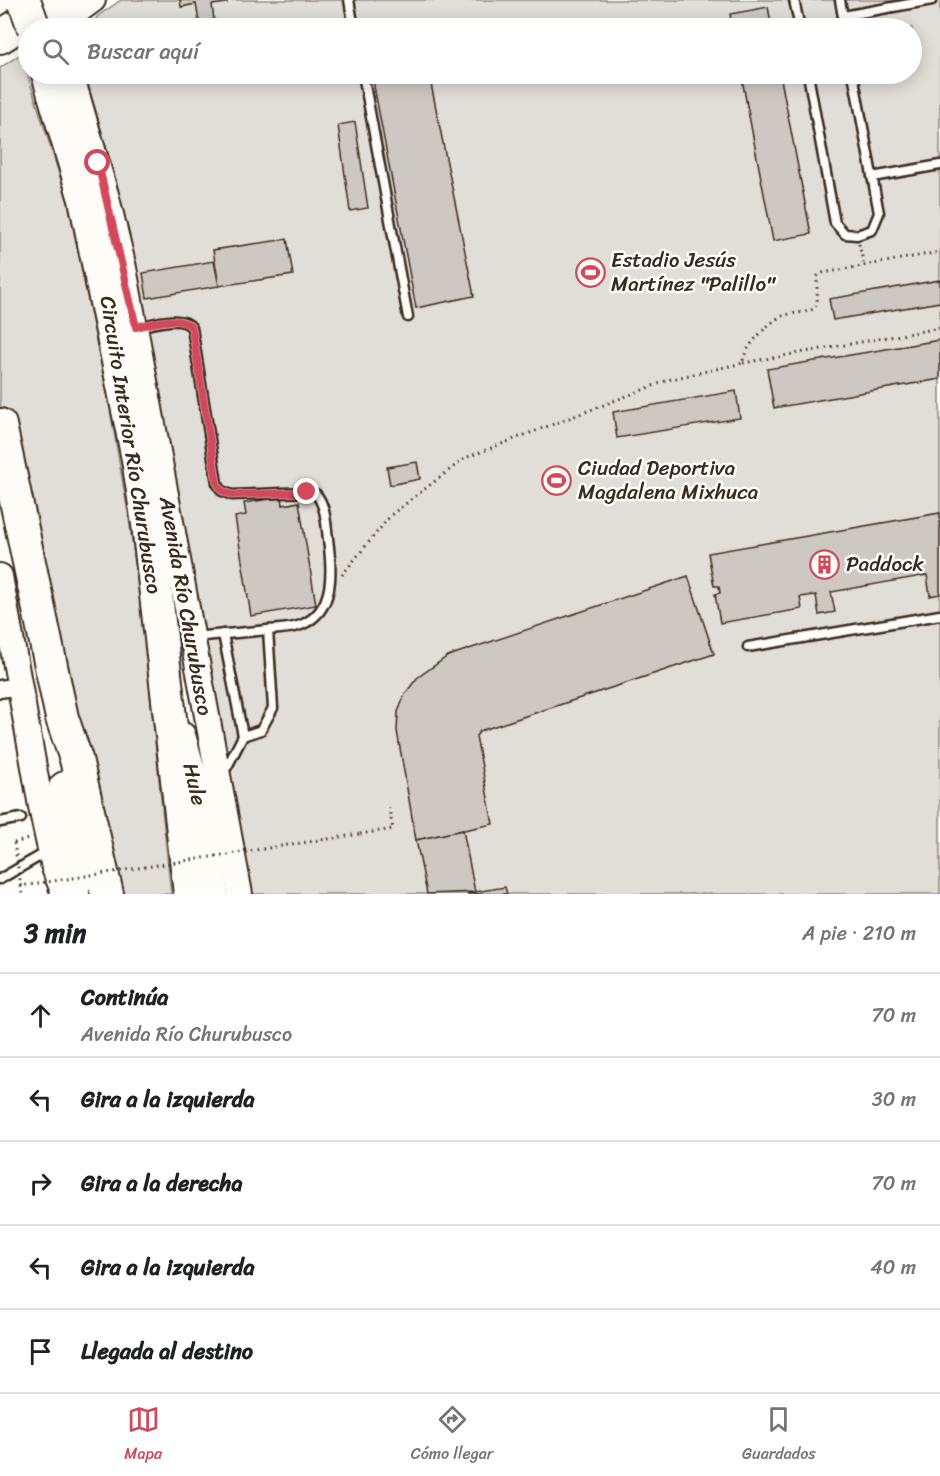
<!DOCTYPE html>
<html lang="es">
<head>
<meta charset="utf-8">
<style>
	body { margin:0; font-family:Sriracha,sans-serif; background:#f6f6f6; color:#202124 }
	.stop { position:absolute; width:18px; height:18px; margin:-14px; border:4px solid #d1495b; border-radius:50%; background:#fff }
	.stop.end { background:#d1495b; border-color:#fff; box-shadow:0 2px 6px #0008 }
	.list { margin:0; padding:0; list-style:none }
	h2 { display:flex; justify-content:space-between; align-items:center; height:78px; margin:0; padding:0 24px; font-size:26px }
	h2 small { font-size:20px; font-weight:400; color:#757577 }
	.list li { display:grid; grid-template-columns:39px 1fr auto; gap:18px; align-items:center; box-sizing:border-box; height:84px; padding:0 24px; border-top:2px solid #e0e0e0 }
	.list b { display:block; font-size:22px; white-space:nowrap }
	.list p { margin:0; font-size:20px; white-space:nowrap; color:#757577 }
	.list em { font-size:20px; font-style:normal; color:#757577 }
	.icon { flex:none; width:33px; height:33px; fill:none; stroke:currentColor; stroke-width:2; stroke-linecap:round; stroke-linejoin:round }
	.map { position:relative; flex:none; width:940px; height:894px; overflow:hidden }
	.search { position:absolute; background:#fff; box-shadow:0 3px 15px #0003; left:18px; right:18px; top:18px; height:66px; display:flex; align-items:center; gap:15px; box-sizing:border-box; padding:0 21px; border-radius:33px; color:#757577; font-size:22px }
	.sheet { height:498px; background:#fff }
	nav { display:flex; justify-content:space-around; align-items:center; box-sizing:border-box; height:84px; border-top:2px solid #e0e0e0; background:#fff; font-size:16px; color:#757577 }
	nav a { display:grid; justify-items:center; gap:3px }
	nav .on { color:#d1495b }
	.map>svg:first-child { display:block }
</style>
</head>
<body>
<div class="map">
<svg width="940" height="894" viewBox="0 0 940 894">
	<rect width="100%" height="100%" fill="#fdfcf7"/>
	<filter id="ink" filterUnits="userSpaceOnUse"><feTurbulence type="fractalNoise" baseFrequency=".0167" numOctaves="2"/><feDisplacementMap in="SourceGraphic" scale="12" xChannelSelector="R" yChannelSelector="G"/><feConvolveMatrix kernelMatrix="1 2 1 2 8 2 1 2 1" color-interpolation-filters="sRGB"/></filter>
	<g filter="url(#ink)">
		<g fill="#e1ded7" stroke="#8e847a" stroke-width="1.5">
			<path d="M121 0H940V894H251L137 277 117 184 85 74H912V28H89L98 16Z"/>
			<path d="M21 54 68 202 110 409 129 518 142 616 171 894H116L20 475 0 403V68Z"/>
		</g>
		<g fill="#cdc8c2" stroke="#3b2a1e" stroke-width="1.5">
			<path d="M180 0H226L227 3 212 5 214 20 199 22 196 4 181 7Z"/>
			<path d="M768 7 772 28H732L730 14Z"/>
			<path d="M429 74 474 296 416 308 373 81Z"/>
			<path d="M741 74H780L811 234 773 241Z"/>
			<path d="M355 122 368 208 350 211 338 125Z"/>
			<path d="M287 239 293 275 219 286 213 250Z"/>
			<path d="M214 261 219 286 147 298 143 273Z"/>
			<path d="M940 280V302L833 320 829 299Z"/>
			<path d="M940 340V379L774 408 767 369Z"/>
			<path d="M736 391 740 418 617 438 613 412Z"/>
			<path d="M417 462 420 479 390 485 387 467Z"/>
			<path d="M282 497 283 505 299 502 316 605 251 616 235 517 246 515 244 503Z"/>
			<path d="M940 513V594L930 596 927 575 831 592 835 612 819 615 816 595 800 597 802 609 720 623 715 594 720 593 719 586H714L708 553Z"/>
			<path d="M688 576 714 654 480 731 476 736 493 824 416 840 397 731 398 712 405 694 417 678 448 656Z"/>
			<path d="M463 830 475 892 427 894 416 840Z"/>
			<path d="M505 887 507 894H467L475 892Z"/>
		</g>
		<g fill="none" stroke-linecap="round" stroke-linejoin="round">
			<defs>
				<g id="service">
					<path d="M349 0 354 28"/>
					<path d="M794 0 800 28"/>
					<path d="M840 0 845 28"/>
					<path d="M843 16 932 0"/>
					<path d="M363 74 408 317"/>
					<path d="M808 74 835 223 845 234 857 235 872 230 879 213 853 74"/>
					<path d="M872 177 940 165"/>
					<path d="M138 327C153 324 183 314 192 328L217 483 222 491 232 495 307 492 316 494C326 506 326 524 328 539 332 569 336 611 301 625 291 629 279 629 268 630L273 708 261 730 243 736 227 767 220 769"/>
					<path d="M223 634 243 736"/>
					<path d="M196 639 204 636 268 630"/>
					<path d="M748 647 940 615"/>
					<path d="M0 822 21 818"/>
					<path d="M0 879 47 852"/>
				</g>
				<path id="minor" d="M0 689 19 686"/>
				<g id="secondary">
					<path d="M64 28 78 11 93 0"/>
					<path d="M71 74 107 198 124 268 240 894"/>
					<path d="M0 576 42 812 54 868 64 894"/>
					<path d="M183 735 196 781 216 894"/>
				</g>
				<g id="motorway">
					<path d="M42 11 60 0"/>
					<path d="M0 37 19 25"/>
					<path d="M48 74 85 199 138 459 148 524 190 894"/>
					<path d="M0 425 62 718 76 759 107 894"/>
					<path d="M65 788 74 865 73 894"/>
				</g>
			</defs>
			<use href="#service" stroke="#3b2a1e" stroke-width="13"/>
			<use href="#minor" stroke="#3b2a1e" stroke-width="21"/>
			<use href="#secondary" stroke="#3b2a1e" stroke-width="28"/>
			<use href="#motorway" stroke="#3b2a1e" stroke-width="36"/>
			<g stroke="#3b2a1e" stroke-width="3" stroke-dasharray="1.5 4.5" stroke-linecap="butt">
				<path d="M859 244 864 266"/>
				<path d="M743 363 940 328"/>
				<path d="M342 575 391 515 465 458 671 379 743 363C742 349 770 321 782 316 793 312 805 314 815 308 820 298 815 287 818 276L823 273 940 252"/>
				<path d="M360 834 393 829 388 804"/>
				<path d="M14 843 28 839"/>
				<path d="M21 886 22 894"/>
			</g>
			<use href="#service" stroke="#fdfcf7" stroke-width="8"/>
			<use href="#minor" stroke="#fdfcf7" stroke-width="16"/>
			<use href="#secondary" stroke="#fdfcf7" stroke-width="24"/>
			<use href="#motorway" stroke="#fdfcf7" stroke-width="32"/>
			<defs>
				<path id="motorway-bridge" d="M25 3 34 28"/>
			</defs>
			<use href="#motorway-bridge" stroke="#3b2a1e" stroke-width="36" stroke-linecap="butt"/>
			<path stroke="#3b2a1e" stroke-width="3" stroke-dasharray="1.5 4.5" stroke-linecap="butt" d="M14 843 21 886 360 834"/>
			<use href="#motorway-bridge" stroke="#fdfcf7" stroke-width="32"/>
		</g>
	</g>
	<g fill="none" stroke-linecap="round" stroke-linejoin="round" filter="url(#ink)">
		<path stroke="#d1495b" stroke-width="8" d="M98 163 136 327C150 324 182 314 192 328L217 483 222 491 232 495 307 492"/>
	</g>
	<defs>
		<symbol id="stadium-ring" viewBox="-11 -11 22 22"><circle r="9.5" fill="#fdfcf7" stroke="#d1495b" stroke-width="1.5"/><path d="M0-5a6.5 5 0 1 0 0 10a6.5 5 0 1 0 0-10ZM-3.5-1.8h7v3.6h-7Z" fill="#d1495b"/></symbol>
		<symbol id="building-ring" viewBox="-11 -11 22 22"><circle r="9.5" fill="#fdfcf7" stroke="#d1495b" stroke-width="1.5"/><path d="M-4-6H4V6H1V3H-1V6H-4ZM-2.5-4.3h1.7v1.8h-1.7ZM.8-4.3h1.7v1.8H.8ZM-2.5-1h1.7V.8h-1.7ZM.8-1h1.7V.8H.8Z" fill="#d1495b"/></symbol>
	</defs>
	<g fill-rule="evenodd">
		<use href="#stadium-ring" x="574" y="256" width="33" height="33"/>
		<use href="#stadium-ring" x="540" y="464" width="33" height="33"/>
		<use href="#building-ring" x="808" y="548" width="33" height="33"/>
	</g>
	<g text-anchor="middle" stroke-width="5" stroke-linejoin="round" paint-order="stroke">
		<g font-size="21" fill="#3b2a1e" stroke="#fdfcf7" text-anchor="start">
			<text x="611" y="267">Estadio Jesús<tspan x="611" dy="24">Martínez "Palillo"</tspan></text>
			<text x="578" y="475">Ciudad Deportiva<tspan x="578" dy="24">Magdalena Mixhuca</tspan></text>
			<text x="846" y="571">Paddock</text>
		</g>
		<g font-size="21" fill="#3b2a1e" stroke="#fdfcf7">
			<text transform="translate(131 445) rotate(81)" y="7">Circuito Interior Río Churubusco</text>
			<text transform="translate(186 606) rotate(80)" y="7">Avenida Río Churubusco</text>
			<text transform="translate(195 784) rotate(77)" y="7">Hule</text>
		</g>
	</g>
</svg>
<div class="stop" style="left:98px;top:163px"></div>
<div class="stop end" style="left:307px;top:492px"></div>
<div class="search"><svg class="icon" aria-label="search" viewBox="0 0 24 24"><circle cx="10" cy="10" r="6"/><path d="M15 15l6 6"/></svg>Buscar aquí</div>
</div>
<section class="sheet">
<h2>3 min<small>A pie · 210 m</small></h2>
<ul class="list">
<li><svg class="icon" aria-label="ahead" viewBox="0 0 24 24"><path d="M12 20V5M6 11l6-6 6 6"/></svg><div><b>Continúa</b><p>Avenida Río Churubusco</p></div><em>70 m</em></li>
<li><svg class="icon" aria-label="left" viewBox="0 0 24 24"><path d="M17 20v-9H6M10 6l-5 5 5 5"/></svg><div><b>Gira a la izquierda</b></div><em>30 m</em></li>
<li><svg class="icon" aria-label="right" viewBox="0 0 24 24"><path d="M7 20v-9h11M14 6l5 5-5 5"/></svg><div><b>Gira a la derecha</b></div><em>70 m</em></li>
<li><svg class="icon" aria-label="left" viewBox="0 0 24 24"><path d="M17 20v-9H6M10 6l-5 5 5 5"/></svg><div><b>Gira a la izquierda</b></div><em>40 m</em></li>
<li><svg class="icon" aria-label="arrive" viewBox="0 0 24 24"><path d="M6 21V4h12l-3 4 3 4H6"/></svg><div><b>Llegada al destino</b></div></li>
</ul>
</section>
<nav>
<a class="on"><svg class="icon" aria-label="map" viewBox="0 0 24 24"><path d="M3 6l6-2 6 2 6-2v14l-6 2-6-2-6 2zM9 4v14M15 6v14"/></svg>Mapa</a>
<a><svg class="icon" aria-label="directions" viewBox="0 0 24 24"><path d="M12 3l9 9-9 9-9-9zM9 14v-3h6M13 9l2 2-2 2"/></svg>Cómo llegar</a>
<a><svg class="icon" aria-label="saved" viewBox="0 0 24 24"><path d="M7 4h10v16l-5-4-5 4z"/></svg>Guardados</a>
</nav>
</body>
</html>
